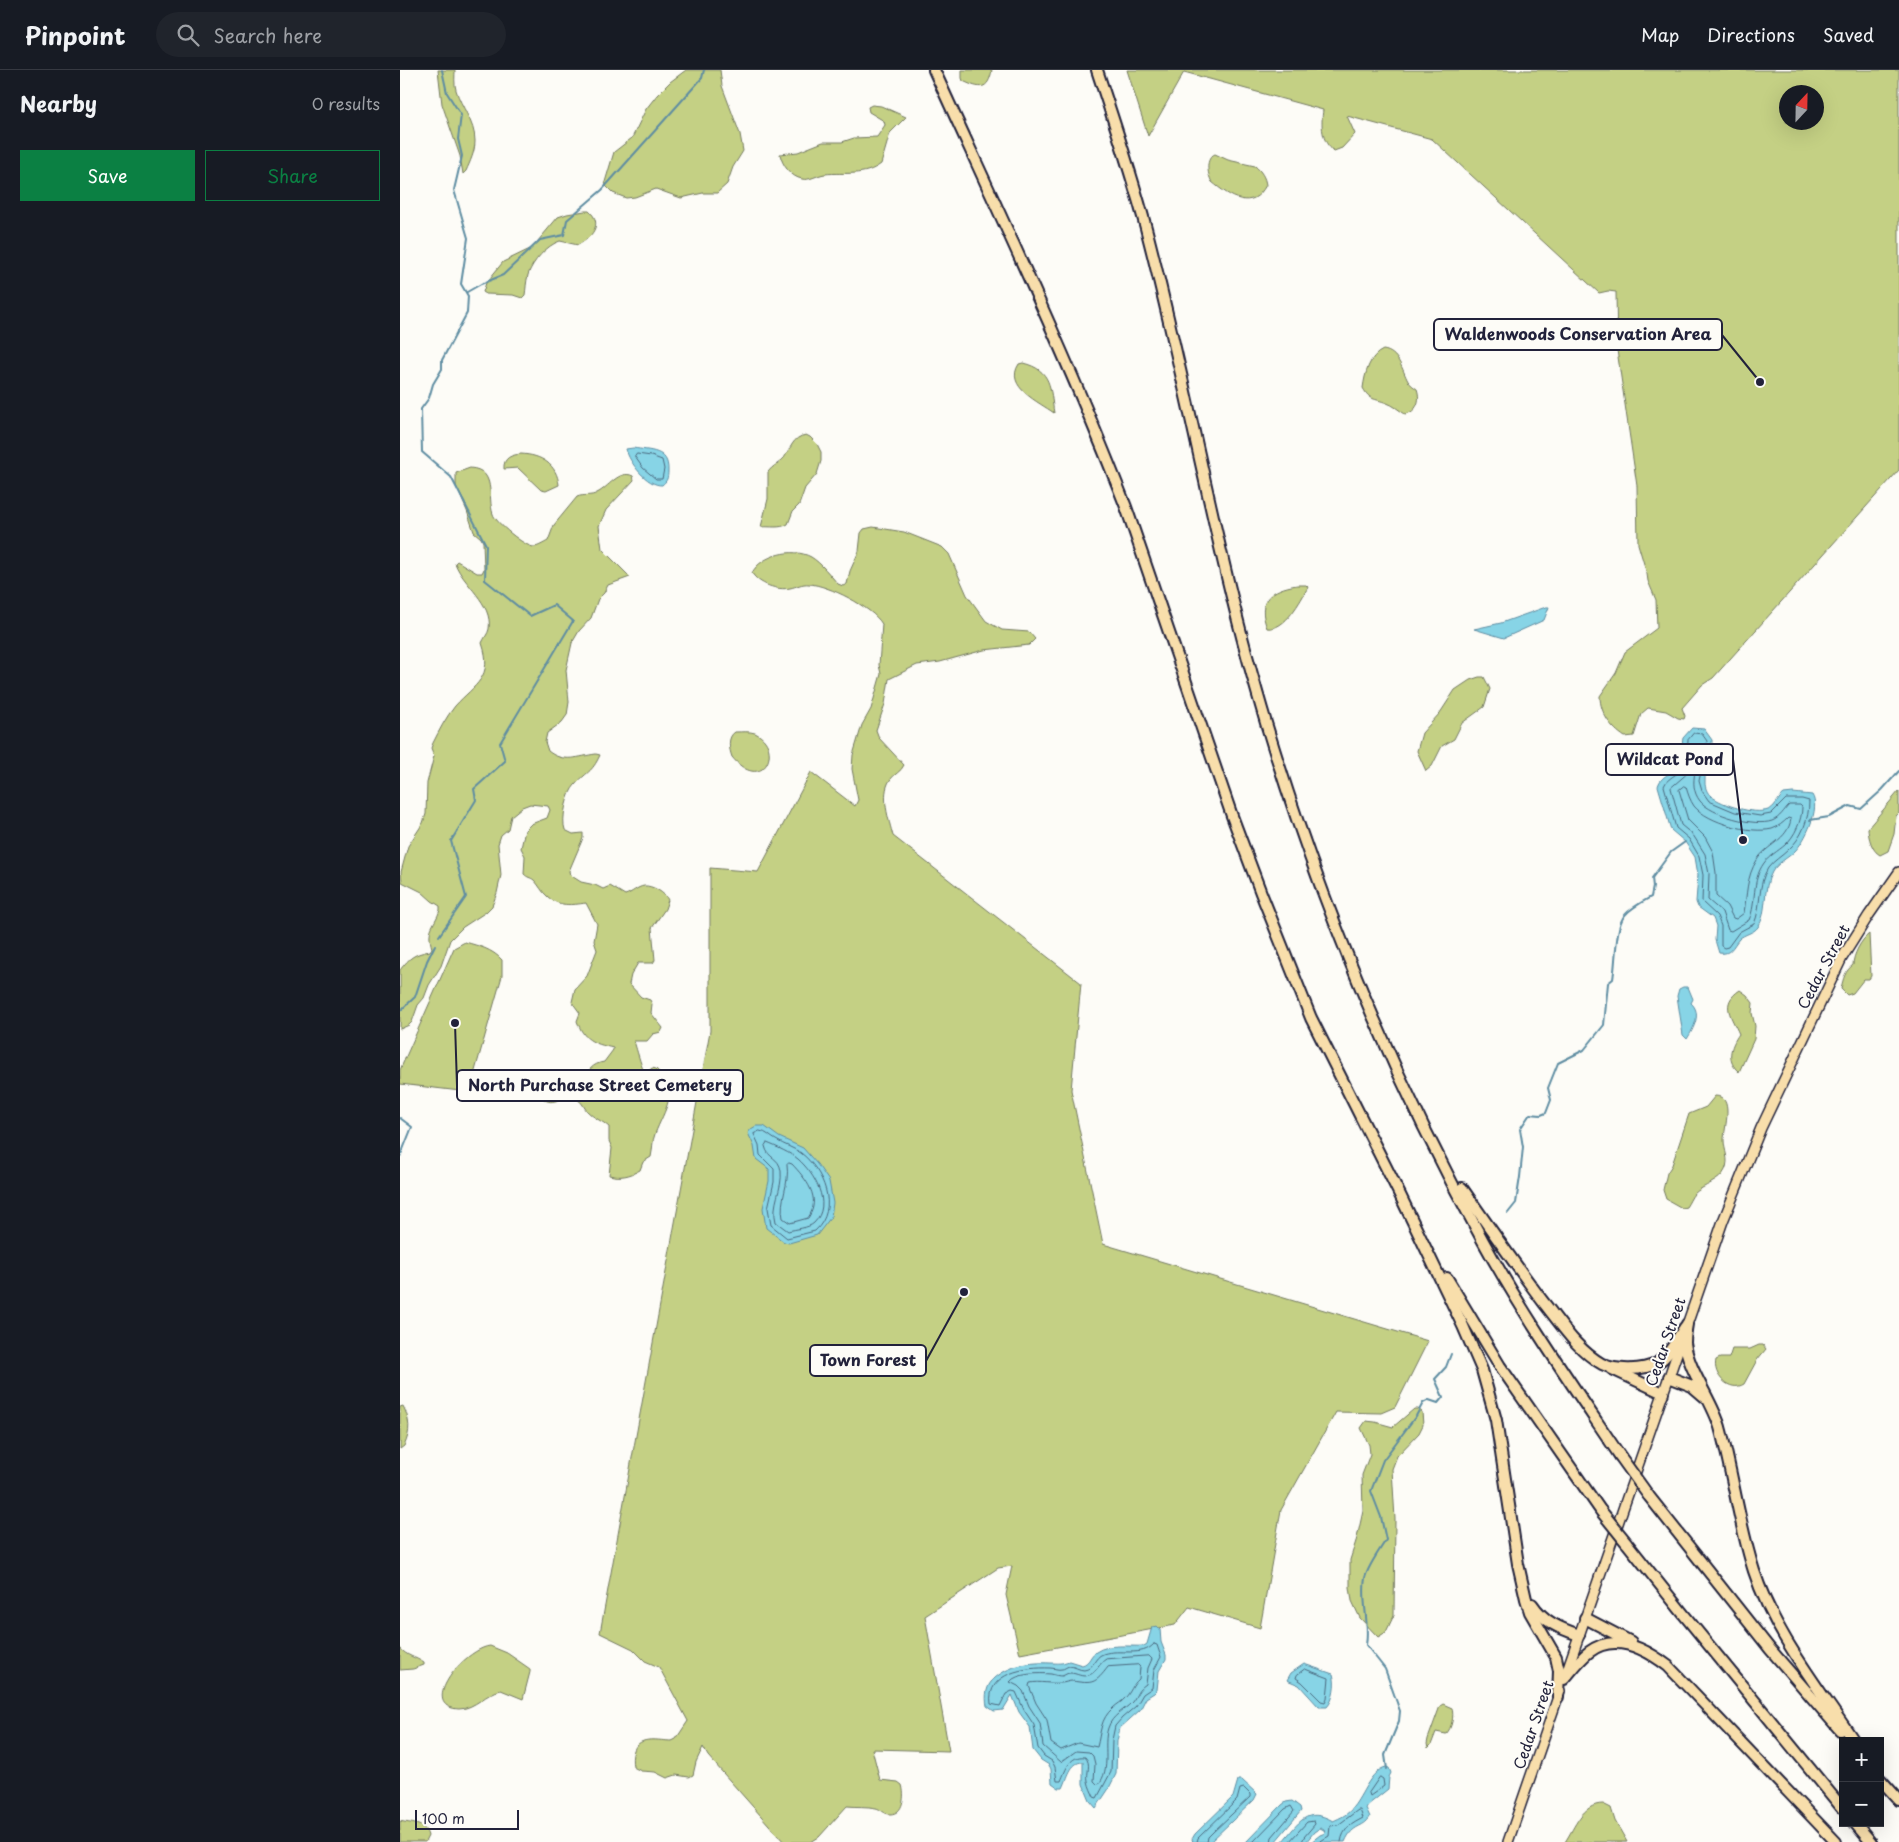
<!DOCTYPE html>
<html lang="en">
<head>
<meta charset="utf-8">
<style>
	body { margin:0; font-family:"Playpen Sans",sans-serif; background:#20242c; color:#f1f3f6 }
	.controls { position:absolute; right:15px; bottom:15px; display:grid; overflow:hidden; border-radius:0px; box-shadow:0 5px 20px #0002 }
	.controls button { width:45px; height:45px; display:grid; place-items:center; padding:0; border:0; border-bottom:1px solid #363941; background:#171b24; color:#f1f3f6; font:25px sans-serif }
	.compass { position:absolute; left:1379px; top:15px; width:45px; height:45px; border-radius:50%; background:#171b24; box-shadow:0 5px 20px #0002; rotate:22deg }
	.scale { position:absolute; left:15px; bottom:12px; width:104px; box-sizing:border-box; padding-left:5px; border:2px solid #22223b; border-top:0; font-size:14px; line-height:18px; white-space:nowrap; color:#22223b; -webkit-text-stroke:4px #fdfcf7; paint-order:stroke }
	.list { margin:0; padding:0; list-style:none }
	h2 { display:flex; justify-content:space-between; align-items:center; height:65px; margin:0; padding:0 20px; font-size:21px }
	h2 small { font-size:16px; font-weight:400; color:#9ea1a6 }
	.actions { display:flex; gap:10px; padding:15px 20px }
	.actions a { flex:1; padding:11px 0; border:1px solid #0b8043; border-radius:0px; text-align:center; font-size:18px; color:#0b8043 }
	.actions .main { background:#0b8043; color:#fff }
	.icon { flex:none; width:28px; height:28px; fill:none; stroke:currentColor; stroke-width:2; stroke-linecap:round; stroke-linejoin:round }
	.map { position:relative; flex:none; width:1499px; height:1772px; overflow:hidden }
	header { display:flex; align-items:center; gap:30px; box-sizing:border-box; height:70px; padding:0 25px; background:#171b24; border-bottom:1px solid #363941 }
	header strong { font-size:24px }
	nav { display:flex; gap:28px; margin-inline-start:auto; font-size:18px }
	.search { width:350px; height:45px; background:#20242c; display:flex; align-items:center; gap:12px; box-sizing:border-box; padding:0 18px; border-radius:28px; color:#9ea1a6; font-size:19px }
	main { display:flex }
	aside { flex:1; background:#171b24 }
	.map>svg:first-child { display:block }
</style>
</head>
<body>
<header>
<strong>Pinpoint</strong>
<div class="search"><svg class="icon" aria-label="search" viewBox="0 0 24 24"><circle cx="10" cy="10" r="6"/><path d="M15 15l6 6"/></svg>Search here</div>
<nav><a>Map</a><a>Directions</a><a>Saved</a></nav>
</header>
<main>
<aside>
<h2>Nearby<small>0 results</small></h2>
<ul class="list">
</ul>
<div class="actions"><a class="main">Save</a><a>Share</a></div>
</aside>
<div class="map">
<svg width="1499" height="1772" viewBox="0 0 1499 1772">
	<rect width="100%" height="100%" fill="#fdfcf7"/>
	<filter id="ink" filterUnits="userSpaceOnUse"><feTurbulence type="fractalNoise" baseFrequency=".02" numOctaves="2"/><feDisplacementMap in="SourceGraphic" scale="10" xChannelSelector="R" yChannelSelector="G"/><feConvolveMatrix kernelMatrix="1 2 1 2 8 2 1 2 1" color-interpolation-filters="sRGB"/></filter>
	<g filter="url(#ink)">
		<g fill="#c4d084" stroke="#737960" fill-rule="evenodd">
			<path d="M38 0H55C55 6 54 13 56 20 61 37 75 52 75 71 75 82 70 92 66 101L63 104 60 86 42 34Z"/>
			<path d="M286 0H320L322 16 340 64 343 81 333 97 327 114 317 123H303L281 128 256 119 235 127 226 128 213 123 206 116 205 112 214 82 232 68 246 39 257 25 270 12Z"/>
			<path d="M562 0H592C588 21 580 19 563 11L562 8Z"/>
			<path d="M727 0H1499V400L1313 608 1302 615 1282 638 1285 646 1284 649 1278 648 1266 641 1248 638 1241 644 1234 666 1225 667C1211 658 1200 643 1200 626L1216 603 1225 582 1257 558 1256 530 1248 511 1247 504 1238 474 1237 416 1217 280 1216 222 1208 221 1199 223 1032 69 947 46 955 64 942 78 934 81C921 72 921 54 923 40L784 2 748 66ZM1416 22V52H1386V22Z"/>
			<path d="M472 35 481 36 506 47 490 63 481 94C464 107 445 102 425 104 417 105 409 111 402 109 391 107 382 95 380 84L398 82 423 72H442L454 68 477 67 485 55 484 51 469 42 468 37Z"/>
			<path d="M815 84 828 90 855 96C861 101 865 107 866 115 852 142 830 127 812 112 807 104 805 88 815 84Z"/>
			<path d="M185 141H189C204 154 191 168 178 175L160 171C147 175 132 192 128 205 126 212 126 219 125 225L122 228 113 225 86 224 83 222 86 213 103 192 132 178 158 147 167 144Z"/>
			<path d="M983 280C999 282 1002 300 1008 311 1010 314 1014 317 1017 319 1021 330 1017 342 1005 344 999 340 993 335 987 333 974 328 970 331 963 318 965 304 969 286 983 280Z"/>
			<path d="M623 293C652 300 650 318 654 343 639 332 604 317 619 294Z"/>
			<path d="M406 365 410 367 417 374 421 382V391L417 404 405 418 399 435 393 441 388 454C380 459 370 456 361 457L368 429V402C372 396 379 394 384 388 391 379 392 367 406 365Z"/>
			<path d="M121 384C141 385 157 394 159 415L146 421 141 420 118 398 104 399C103 387 112 385 121 384Z"/>
			<path d="M70 398C97 400 87 427 93 444 95 452 125 477 134 477 138 477 144 473 148 471L154 455 177 427C184 424 191 427 197 423 208 418 219 399 233 406L234 410 206 440 199 456 202 479 230 507 208 515 204 523 198 529 191 548 179 561 172 573 166 600 169 632 167 645 162 652 147 663 145 672 148 681C164 694 179 686 196 684L200 685C192 703 186 702 175 715 167 723 161 749 165 760L173 764 183 763V768L169 801 170 805 181 812 195 815 203 819 210 816 225 825C232 823 237 817 244 816 252 815 265 823 268 830L265 839 252 858 255 890 253 893H238L231 905 229 914 241 927 250 930 252 934 251 943 263 958 261 962 253 964 247 971H234C235 974 243 1002 245 1004L252 998 256 999C281 1021 264 1040 255 1064 252 1071 253 1079 251 1087L243 1092 240 1100C230 1106 220 1108 209 1105L212 1078 209 1071V1057C203 1051 193 1048 187 1041 183 1036 181 1029 173 1028 161 1025 151 1039 141 1026L149 1015 174 1001H178L182 1010C189 1000 192 994 204 992L213 980V978C192 973 184 970 177 951L180 943 172 932 175 919 187 906 197 880 194 871 197 854 186 833C172 835 158 837 147 826 142 822 139 815 134 810 130 807 128 808 124 804L125 786 121 778 125 760 131 754 147 748 150 740 148 736 130 734 122 737 111 746 108 759 101 765 98 774 101 805 97 823 92 836 86 842 63 857 50 870 41 896 29 915 24 928 18 935 12 952 9 955 0 959V900C10 887 14 884 30 881L32 878C26 858 34 857 40 840V836L32 831 22 822 2 812 1 802 8 776 23 753 26 744 27 713 34 686 31 678 33 673C39 661 46 647 55 636 75 614 94 608 82 573 84 568 88 564 89 559 93 533 63 515 55 493L57 491 77 503H82L84 499 83 472 81 468 74 462 67 441 56 416V403Z"/>
			<path d="M473 457 504 462 542 477 549 484 567 525 586 551 602 560 629 562 635 569 629 575 584 580 540 592 517 595 489 609 485 634 476 660 479 668 504 695C501 702 494 704 490 710 480 725 489 750 493 766L681 913 671 1020 703 1174 1028 1271 995 1337 981 1343 936 1342 881 1440 860 1558 789 1537 775 1555 620 1584 606 1525 612 1496 598 1498 525 1546 549 1681 472 1679 480 1710 498 1712 502 1715C505 1725 504 1744 490 1744 484 1744 481 1739 476 1738 467 1736 456 1737 447 1736L419 1767 411 1772H384L308 1686 303 1677 296 1692 293 1705 289 1707 276 1705 267 1708 255 1702 241 1701 233 1697C232 1691 232 1686 234 1680 240 1665 259 1671 272 1671L276 1669 288 1651 259 1597 245 1591 233 1579 200 1563 310 961V798L358 802 411 702 455 736 458 730 452 699 453 685 462 655 471 639 481 604 479 595 482 554C472 537 428 515 409 514 402 513 396 517 390 518 378 521 358 514 352 503 361 485 393 477 411 487 421 493 430 505 438 514L443 516 447 514 450 501 459 481 461 463 464 459Z"/>
			<path d="M897 515H906L908 517C901 530 885 561 867 558 856 530 871 519 897 515Z"/>
			<path d="M1079 607H1084L1090 619 1084 637 1062 653 1054 669 1042 676 1032 696 1026 701 1017 681 1022 663 1040 643 1055 620 1070 610Z"/>
			<path d="M335 662C342 662 349 661 355 663 385 677 363 725 332 687 329 679 327 667 335 662Z"/>
			<path d="M1499 721V743L1496 746 1494 764 1488 781 1480 785C1472 781 1468 767 1468 758Z"/>
			<path d="M1469 864 1471 906 1469 909H1464L1453 923 1447 925 1441 919C1443 909 1445 901 1453 895 1453 885 1461 870 1469 864Z"/>
			<path d="M65 872C79 876 92 879 102 890V906L69 1022 0 1014V1000L54 878Z"/>
			<path d="M1340 920 1347 925 1353 933 1352 943 1355 956 1354 969 1339 1002C1326 991 1330 977 1339 964 1332 947 1319 934 1340 920Z"/>
			<path d="M1315 1026C1335 1026 1324 1058 1324 1070 1324 1081 1330 1089 1325 1100 1320 1112 1303 1115 1294 1124 1291 1127 1289 1133 1286 1137L1282 1138 1266 1129 1263 1120 1267 1103 1272 1095 1289 1044 1306 1037Z"/>
			<path d="M1359 1275H1363L1366 1279 1357 1290 1344 1314C1330 1323 1312 1305 1316 1290L1320 1288H1329L1332 1279H1350Z"/>
			<path d="M3 1336C10 1349 11 1362 4 1376L0 1379V1337Z"/>
			<path d="M1014 1339H1018L1022 1342 1023 1355 1019 1363 997 1386 992 1399 995 1449 994 1545 986 1562 978 1567 960 1548 952 1531 950 1517V1490L957 1468 963 1441 962 1405 970 1384 969 1375 961 1358 966 1351 975 1352 993 1357Z"/>
			<path d="M90 1576 107 1583 130 1599V1602L123 1629 101 1620C86 1623 75 1639 59 1639 17 1637 64 1579 90 1576Z"/>
			<path d="M0 1578C6 1586 16 1587 24 1593V1595L13 1599 0 1600Z"/>
			<path d="M1043 1634 1052 1638C1054 1646 1052 1658 1046 1664L1036 1662 1031 1675 1028 1678 1027 1674 1028 1669 1040 1636Z"/>
			<path d="M1203 1734 1211 1738 1215 1751 1227 1772H1165C1175 1757 1182 1734 1203 1734Z"/>
			<path d="M0 1751C10 1754 25 1752 28 1766L25 1772H0Z"/>
		</g>
		<g fill="#87d4e6" stroke="#5f8da2">
			<path d="M233 378C250 381 269 379 268 401 268 408 267 411 262 415 247 416 229 392 226 379Z"/>
			<path d="M1146 537H1149L1144 550 1104 568 1074 559 1101 553Z"/>
			<path d="M1292 658 1304 659 1312 670C1313 685 1304 698 1305 713 1305 717 1307 723 1311 726 1322 735 1354 745 1368 740 1375 738 1378 728 1384 724L1393 723 1412 725C1421 738 1405 771 1395 781 1388 788 1377 793 1372 802 1362 819 1368 843 1358 857 1354 863 1344 864 1339 869 1332 877 1331 885 1319 883L1315 870 1316 856 1313 848 1298 837 1296 832 1298 805 1295 787 1285 772 1271 760 1258 716C1261 704 1276 703 1282 693 1285 686 1281 675 1283 668Z"/>
			<path d="M1283 917H1288L1293 929 1291 933C1302 943 1294 958 1287 969L1283 965 1277 926 1279 919Z"/>
			<path d="M356 1056H364L379 1067 403 1078 417 1094 429 1111 433 1133 431 1147 417 1165 389 1173 384 1172 366 1158 363 1138 369 1111V1099L356 1089 354 1076 348 1063 351 1059Z"/>
			<path d="M757 1556 760 1559 761 1572 766 1585V1589L759 1601 757 1620 754 1623 746 1628 740 1640 720 1658 717 1671 716 1704 708 1720 696 1738 690 1731 683 1714V1692C670 1692 668 1708 663 1718H659L652 1713 651 1699 649 1695 641 1690 633 1680 630 1657 619 1642 612 1625 603 1640 594 1641 587 1636C585 1626 586 1615 595 1608 610 1595 630 1592 650 1593 658 1593 661 1594 669 1591L682 1595C690 1593 690 1585 696 1582 709 1573 729 1577 744 1576L747 1574 752 1557Z"/>
			<path d="M904 1594 933 1604C936 1613 934 1630 927 1637H919L899 1615 887 1610 891 1603Z"/>
			<path d="M986 1697 989 1698 991 1703 989 1707 988 1719 968 1735 966 1738 970 1747C963 1759 953 1753 945 1772H911L920 1765 925 1763 924 1760 920 1758 914 1762 906 1772H882C899 1753 906 1736 933 1751 940 1748 949 1744 953 1737 963 1725 970 1701 986 1697Z"/>
			<path d="M838 1710H842L857 1724 854 1730 810 1772H793L792 1769 795 1764 833 1727Z"/>
			<path d="M892 1731 900 1737 901 1741 875 1772H846L882 1735 886 1732Z"/>
		</g>
		<g fill="none" stroke-linecap="round" stroke-linejoin="round">
			<g stroke="#4a697f" stroke-width="1">
				<path d="M237 384 251 386 262 390 264 399 262 409H256L243 398 235 387Z"/>
				<path d="M1294 663 1302 664 1307 671 1299 711 1302 721 1309 731 1335 742 1360 746 1371 744 1386 729H1402L1409 731C1409 749 1402 768 1388 780 1382 786 1373 791 1368 798 1357 815 1362 836 1354 854L1339 862 1328 877 1324 878 1321 876V856L1317 846 1302 832 1303 805 1299 786 1289 769 1276 758 1264 716C1268 705 1286 703 1288 690 1289 684 1287 677 1288 670Z"/>
				<path d="M1293 699 1295 702C1293 712 1293 722 1300 731 1311 745 1355 757 1372 751 1380 748 1384 740 1389 735H1400L1402 737C1402 750 1395 766 1385 775 1378 781 1369 786 1364 793 1351 811 1357 832 1349 850L1331 861 1328 860 1322 842 1308 830 1309 804 1305 784 1293 765 1281 755 1271 718Z"/>
				<path d="M1284 716 1286 717C1288 724 1290 730 1294 736 1308 753 1351 764 1372 759 1378 757 1383 753 1388 748L1391 749C1388 770 1366 775 1357 790 1346 807 1347 825 1344 843L1336 849 1333 848 1327 836 1316 826V803L1313 782 1305 767 1288 750 1279 720Z"/>
				<path d="M360 1061C367 1062 370 1067 376 1070 384 1075 394 1078 401 1083 423 1100 440 1138 415 1161L387 1168 371 1155 368 1138 374 1112V1099L360 1085 359 1075 354 1064Z"/>
				<path d="M367 1073C375 1076 392 1084 398 1089 414 1103 433 1134 414 1153 409 1158 395 1159 388 1161L376 1152C371 1134 383 1119 381 1101 379 1086 368 1090 365 1076Z"/>
				<path d="M389 1093 392 1094C406 1109 422 1128 408 1148L390 1153 383 1148C379 1130 390 1114 387 1095Z"/>
				<path d="M754 1574 757 1575 761 1587 754 1600 752 1618 743 1624 736 1636 722 1648 715 1656 712 1670 711 1702 697 1728 694 1727C692 1722 689 1717 688 1711 686 1702 692 1694 685 1687 670 1685 666 1699 661 1711H657L655 1697 652 1691 644 1686 638 1678 634 1655 624 1640 616 1622 612 1621 606 1624 600 1636 591 1634C586 1602 627 1597 650 1598 654 1598 658 1600 662 1599 664 1599 666 1597 669 1596 674 1596 679 1600 684 1600 694 1599 694 1587 703 1584 720 1578 742 1588 754 1574Z"/>
				<path d="M749 1586 752 1589 748 1598 746 1614C736 1621 738 1624 732 1632 724 1641 712 1645 708 1658 702 1676 712 1699 698 1715L694 1711 695 1694 693 1686 689 1682 676 1681 661 1692 643 1676 640 1653 629 1636 623 1621 618 1616 610 1612C616 1603 640 1603 651 1604 655 1605 658 1606 662 1606 665 1605 667 1603 670 1603 677 1603 682 1608 689 1605 697 1602 699 1593 706 1589Z"/>
				<path d="M738 1595 740 1597 739 1609C732 1615 731 1622 725 1628 722 1632 717 1634 713 1638 700 1649 701 1662 697 1677L678 1673 661 1680 651 1673 647 1650 636 1633 629 1616 630 1613C640 1611 650 1614 661 1613 665 1613 668 1611 672 1611 693 1614 695 1614 708 1597Z"/>
				<path d="M905 1599 929 1608 927 1628 925 1632 921 1631 902 1612 896 1608 897 1605Z"/>
				<path d="M980 1707 983 1709 984 1716 970 1726 969 1723Z"/>
				<path d="M797 1772 798 1768 837 1730 840 1719 844 1718 850 1724V1727L813 1762 808 1767 807 1772"/>
				<path d="M853 1772 885 1739 891 1736 894 1741 872 1767 871 1772"/>
				<path d="M889 1772 907 1752 914 1751 915 1754 904 1767 902 1772"/>
				<path d="M919 1772 929 1766 930 1756 938 1755 958 1740H960L963 1748C952 1754 943 1758 941 1772"/>
			</g>
			<g stroke="#5f8da2" stroke-width="2">
				<path d="M67 222 81 214 103 205 140 170 164 165 167 150 202 120 302 8 304 0"/>
				<path d="M1410 750 1429 747 1450 736 1461 739 1482 720 1499 701"/>
				<path d="M39 866 66 827 51 771 76 730 74 719 105 691 100 673 173 551 154 535 130 546 85 510 86 475 51 407 22 382 21 339 29 328 33 314 42 299V290L67 243 68 226 61 214 68 168 54 120 62 86 58 69 61 45 47 23 42 0"/>
				<path d="M0 941 15 927 27 891 35 875"/>
				<path d="M0 1048 12 1057 0 1087"/>
				<path d="M1108 1143 1116 1133 1120 1107 1123 1077 1120 1059 1130 1044 1141 1045 1146 1043 1151 1030 1148 1018 1158 993 1184 980 1204 955 1208 913 1213 909C1216 892 1215 856 1225 845 1231 838 1242 832 1251 827L1253 817 1252 808 1271 782 1285 772"/>
				<path d="M987 1699 985 1685 999 1651 1000 1641 985 1599 966 1575C970 1553 961 1531 965 1508 968 1496 979 1481 986 1470L981 1447 971 1421 983 1390 1016 1346 1023 1333 1029 1330 1038 1333 1043 1327 1035 1309 1046 1297 1051 1284"/>
			</g>
			<defs>
				<g id="major">
					<path d="M1165 1606 1323 1151 1361 1058 1442 888 1469 845 1499 802"/>
					<path d="M1108 1772 1160 1621"/>
				</g>
				<g id="highway">
					<path d="M534 0C600 145 668 288 726 437L832 746 861 823 911 948 1000 1125 1063 1256 1082 1300 1096 1350 1118 1494 1126 1529 1130 1542 1156 1587 1159 1601 1158 1627"/>
					<path d="M697 0C714 52 732 105 746 158 789 322 817 490 866 653 920 832 993 1008 1083 1171 1124 1246 1173 1316 1220 1386"/>
					<path d="M1062 1118C1089 1157 1116 1196 1144 1233 1161 1254 1177 1280 1202 1294 1216 1301 1243 1301 1257 1293 1270 1285 1277 1269 1285 1257"/>
					<path d="M1047 1208 1100 1296 1201 1441"/>
					<path d="M1287 1254C1286 1260 1285 1267 1285 1273 1288 1300 1312 1330 1320 1357 1333 1405 1339 1454 1354 1501 1374 1563 1418 1617 1454 1671"/>
					<path d="M1212 1299 1263 1323"/>
					<path d="M1269 1307 1292 1316 1306 1328"/>
					<path d="M1248 1425 1370 1579 1440 1660"/>
					<path d="M1226 1472 1285 1546 1443 1739"/>
					<path d="M1132 1534C1144 1552 1159 1558 1179 1565"/>
					<path d="M1185 1548 1231 1572"/>
					<path d="M1164 1609C1172 1600 1179 1590 1189 1582 1215 1562 1246 1579 1268 1596L1436 1772"/>
					<path d="M1480 1709 1499 1730"/>
					<path d="M1455 1753 1471 1772"/>
				</g>
			</defs>
			<use href="#major" stroke="#22223b" stroke-width="12"/>
			<use href="#highway" stroke="#22223b" stroke-width="14"/>
			<use href="#major" stroke="#f8deab" stroke-width="9"/>
			<use href="#highway" stroke="#f8deab" stroke-width="10"/>
			<defs>
				<g id="highway-bridge">
					<path d="M1220 1386 1248 1425"/>
					<path d="M1201 1441 1226 1472"/>
				</g>
			</defs>
			<use href="#highway-bridge" stroke="#22223b" stroke-width="14" stroke-linecap="butt"/>
			<use href="#highway-bridge" stroke="#f8deab" stroke-width="10"/>
		</g>
	</g>
	<g text-anchor="middle" stroke-width="4" stroke-linejoin="round" paint-order="stroke">
		<g font-size="15" fill="#22223b" stroke="#fdfcf7">
			<text transform="translate(1424 897) rotate(-62)" y="5">Cedar Street</text>
			<text transform="translate(1266 1272) rotate(-71)" y="5">Cedar Street</text>
			<text transform="translate(1134 1655) rotate(-71)" y="5">Cedar Street</text>
		</g>
	</g>
	<path fill="none" stroke="#22223b" stroke-width="2" d="M1360 312L1322 265M1343 770L1333 689M55 953L57 1016M564 1222L526 1291"/>
	<g fill="#22223b" stroke="#fdfcf7" stroke-width="2">
		<circle cx="1360" cy="312" r="5"/>
		<circle cx="1343" cy="770" r="5"/>
		<circle cx="55" cy="953" r="5"/>
		<circle cx="564" cy="1222" r="5"/>
	</g>
	<g fill="#fdfcf7" stroke="#22223b" stroke-width="2">
		<rect x="1034" y="249" width="288" height="31" rx="5"/>
		<rect x="1206" y="674" width="127" height="31" rx="5"/>
		<rect x="57" y="1000" width="286" height="31" rx="5"/>
		<rect x="410" y="1275" width="116" height="31" rx="5"/>
	</g>
	<g font-size="16" text-anchor="middle" font-weight="bold" fill="#22223b">
		<text x="1178" y="270">Waldenwoods Conservation Area</text>
		<text x="1270" y="695">Wildcat Pond</text>
		<text x="200" y="1021">North Purchase Street Cemetery</text>
		<text x="468" y="1296">Town Forest</text>
	</g>
</svg>
<div class="controls">
<button>+</button>
<button>−</button>
</div>
<svg class="compass" viewBox="-18 -18 36 36"><path d="M0-13l5 13h-10z" fill="#e53935"/><path d="M0 13l5-13h-10z" fill="#9ea1a6"/></svg>
<div class="scale">100 m</div>
</div>
</main>
</body>
</html>
